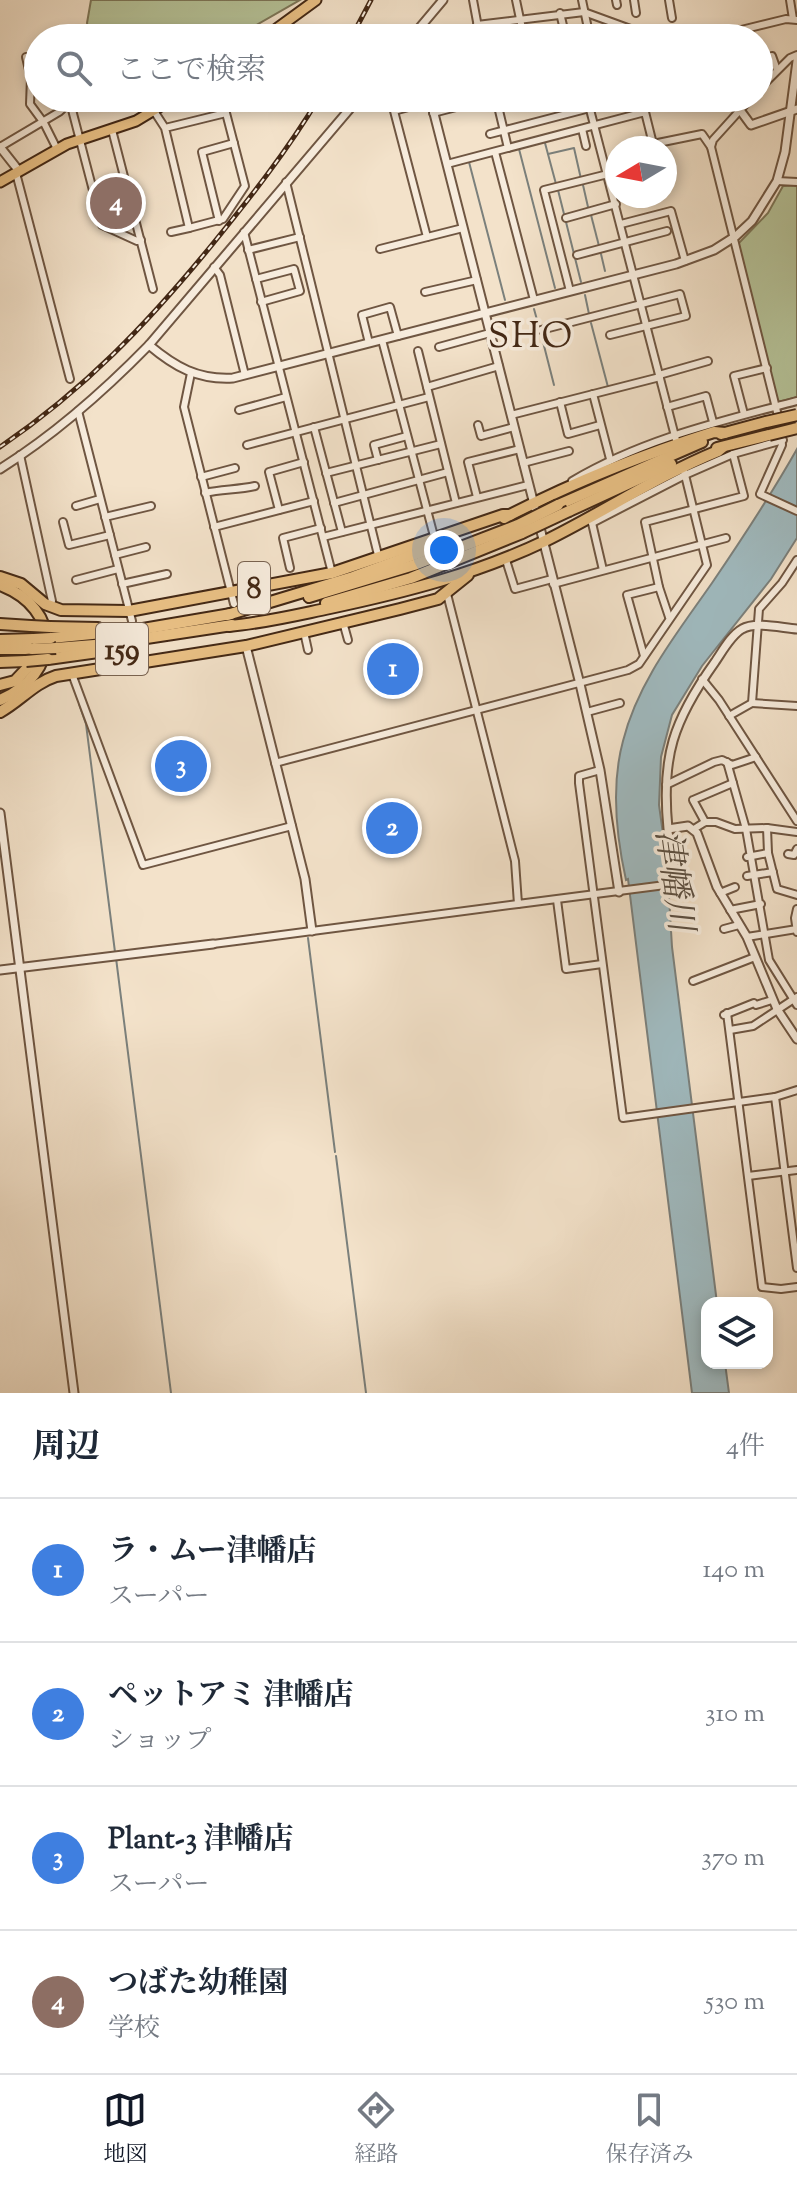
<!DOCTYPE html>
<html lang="ja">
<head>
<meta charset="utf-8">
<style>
	body { margin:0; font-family:"Sorts Mill Goudy","Noto Serif JP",serif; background:#f6f6f7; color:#1f2937 }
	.controls { position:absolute; right:24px; bottom:24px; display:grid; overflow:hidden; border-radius:16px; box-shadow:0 4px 12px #0003 }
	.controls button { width:72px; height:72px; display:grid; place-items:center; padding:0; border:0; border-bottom:2px solid #e0e1e3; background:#fff; color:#1f2937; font:40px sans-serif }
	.compass { position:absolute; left:605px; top:136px; width:72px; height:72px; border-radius:50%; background:#fff; box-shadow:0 4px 12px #0003; rotate:260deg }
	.you { position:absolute; left:444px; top:550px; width:28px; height:28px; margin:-20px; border:6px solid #fff; border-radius:50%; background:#1a73e8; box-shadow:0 0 0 12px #1a73e833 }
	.badge { display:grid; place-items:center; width:52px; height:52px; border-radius:50%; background:#111827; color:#fff; font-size:26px; font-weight:700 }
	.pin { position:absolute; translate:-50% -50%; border:4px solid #fff; box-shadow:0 2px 8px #0006 }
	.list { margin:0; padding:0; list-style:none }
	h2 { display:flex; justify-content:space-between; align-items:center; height:104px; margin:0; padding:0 32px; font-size:34px }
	h2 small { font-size:26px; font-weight:400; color:#747a83 }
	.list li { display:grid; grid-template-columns:52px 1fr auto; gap:24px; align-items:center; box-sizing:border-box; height:144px; padding:0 32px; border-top:2px solid #e0e1e3 }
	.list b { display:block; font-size:30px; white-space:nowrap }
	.list p { margin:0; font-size:26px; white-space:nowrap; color:#747a83 }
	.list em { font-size:26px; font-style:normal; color:#747a83 }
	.icon { flex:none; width:44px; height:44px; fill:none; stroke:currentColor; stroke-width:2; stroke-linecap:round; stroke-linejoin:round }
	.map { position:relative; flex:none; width:797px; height:1393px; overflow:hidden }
	.search { position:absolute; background:#fff; box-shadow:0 4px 12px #0003; left:24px; right:24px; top:24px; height:88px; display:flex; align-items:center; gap:20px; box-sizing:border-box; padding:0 28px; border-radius:44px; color:#747a83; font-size:30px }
	.sheet { height:680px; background:#fff }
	nav { display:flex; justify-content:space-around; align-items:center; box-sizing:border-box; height:112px; border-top:2px solid #e0e1e3; background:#fff; font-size:22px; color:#747a83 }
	nav a { display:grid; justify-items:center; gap:4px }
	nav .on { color:#111827 }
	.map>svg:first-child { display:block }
</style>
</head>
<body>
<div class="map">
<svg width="797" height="1393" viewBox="0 0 797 1393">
	<rect width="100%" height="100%" fill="#f3e2ca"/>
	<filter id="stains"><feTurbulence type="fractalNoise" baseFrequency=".0025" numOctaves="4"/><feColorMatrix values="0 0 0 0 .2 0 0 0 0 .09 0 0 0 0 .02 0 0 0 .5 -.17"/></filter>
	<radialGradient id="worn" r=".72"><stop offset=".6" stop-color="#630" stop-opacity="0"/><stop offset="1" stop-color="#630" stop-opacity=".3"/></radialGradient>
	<g fill="#b6c49a" stroke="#7c7658" stroke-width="2">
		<path d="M91 0H300L251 28 249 38H90L87 23Z"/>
		<path d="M797 185V397L778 402 738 244 768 213 783 186Z"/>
	</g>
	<path fill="#a0bbc1" stroke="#7b807c" stroke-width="2" d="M797 449V538L771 579 702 666 672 715 661 757 659 805 667 863 672 947 717 1303H707V1363H725L729 1393H692L628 879 626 880C616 835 611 785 623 741 638 681 678 632 712 583 742 539 771 495 797 449Z"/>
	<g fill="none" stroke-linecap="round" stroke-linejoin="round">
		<g stroke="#7b807c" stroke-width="2">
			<path d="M545 143 556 184"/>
			<path d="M519 149 555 288"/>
			<path d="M548 154 574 148 581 179"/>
			<path d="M469 162 505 300"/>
			<path d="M583 185 588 207"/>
			<path d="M558 190 581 282"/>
			<path d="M591 215 599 246"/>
			<path d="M601 254 605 271"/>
			<path d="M585 295 589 314"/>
			<path d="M534 309 539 327"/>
			<path d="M591 323 608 387"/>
			<path d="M541 334 554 385"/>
			<path d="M79 704 86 724 115 952"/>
			<path d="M308 938 335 1152"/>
			<path d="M116 958 171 1393"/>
			<path d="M336 1156 366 1393"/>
		</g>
		<defs>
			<g id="minor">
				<path d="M473 0 480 38"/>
				<path d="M516 0 524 38"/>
				<path d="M582 0 590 38"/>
				<path d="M616 0 617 5"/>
				<path d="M634 0 636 13"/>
				<path d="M669 0 672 18"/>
				<path d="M790 0 793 19"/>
				<path d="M560 13 566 38"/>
				<path d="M477 25 584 12 636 31 682 34 729 33 786 19 797 20"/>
				<path d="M537 38 551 34"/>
				<path d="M26 57 31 78 30 104 44 123 57 149"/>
				<path d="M759 59 772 56 777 70"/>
				<path d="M759 89 790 58 797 55"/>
				<path d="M496 98 508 148"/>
				<path d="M587 98 676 440"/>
				<path d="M698 98H704"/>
				<path d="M751 98 713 140 711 147 779 420"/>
				<path d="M70 102 102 225 137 241 141 240"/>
				<path d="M154 111 165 128 189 228 223 219 245 186 226 113 165 128"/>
				<path d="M433 113 468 104"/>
				<path d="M582 129 586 146"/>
				<path d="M112 130 153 289"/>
				<path d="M490 134 628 98"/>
				<path d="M0 147 59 112 74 98"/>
				<path d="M495 152 534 300"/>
				<path d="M447 164 645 112 653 144 702 134 711 147"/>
				<path d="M16 173 70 379"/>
				<path d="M777 181 797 182"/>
				<path d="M286 182 379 559"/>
				<path d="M566 218 616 204"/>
				<path d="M219 221 202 152 234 143"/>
				<path d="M621 224 671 211 685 261"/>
				<path d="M171 232 189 228"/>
				<path d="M244 232 332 573"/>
				<path d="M427 237 394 111 430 101"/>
				<path d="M380 249 463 228"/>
				<path d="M248 250 300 237"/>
				<path d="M577 255 667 231"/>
				<path d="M214 267 220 275 245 375"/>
				<path d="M256 279 294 269 300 291 261 302"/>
				<path d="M570 291 544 190 608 174"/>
				<path d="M425 292 477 280"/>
				<path d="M541 330 680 294 686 316 610 335"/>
				<path d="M382 340 435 540"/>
				<path d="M369 343 362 315 390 307 398 336"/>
				<path d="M439 347 490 333"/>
				<path d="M418 351 456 503"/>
				<path d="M191 373 184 407 234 604"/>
				<path d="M659 375 708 361"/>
				<path d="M427 387 499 366"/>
				<path d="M593 394 610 459"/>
				<path d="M560 402 568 434 600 425"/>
				<path d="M667 407 706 396 713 422"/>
				<path d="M239 410 286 397"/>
				<path d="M78 411 132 621"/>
				<path d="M744 414 734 376 767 368"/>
				<path d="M511 415 660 377"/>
				<path d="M478 425 481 436 514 427"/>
				<path d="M314 427 342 532"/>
				<path d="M781 431 782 445 760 494 797 511"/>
				<path d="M247 445 429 397"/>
				<path d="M20 455 52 601 50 606"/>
				<path d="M378 460 374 445 407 436"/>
				<path d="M523 463 569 451"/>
				<path d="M326 473 441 444"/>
				<path d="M201 477 235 468"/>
				<path d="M572 481C643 439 718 422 797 401"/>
				<path d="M205 493C222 489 237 490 255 486"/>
				<path d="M477 497 468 462 520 449"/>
				<path d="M334 503 448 472"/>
				<path d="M76 506 100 499"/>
				<path d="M279 510 269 472 304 462"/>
				<path d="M105 517 151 506"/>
				<path d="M589 518 592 523 685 475 733 454 783 440"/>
				<path d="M63 522 69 545 110 535"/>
				<path d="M592 523 603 570"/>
				<path d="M214 527 314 501"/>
				<path d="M323 537 528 485"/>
				<path d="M115 555 146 547"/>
				<path d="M505 557 515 589 552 579"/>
				<path d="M290 568 283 538 321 528"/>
				<path d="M76 580 118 569"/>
				<path d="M122 584 167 574"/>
				<path d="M553 584 726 538"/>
				<path d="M447 594 515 861 518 904 673 884 676 876 668 829"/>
				<path d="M669 617 659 587 645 522 744 496 733 454"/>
				<path d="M343 622 348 640"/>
				<path d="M304 632 308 650"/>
				<path d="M644 656 627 595 659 587"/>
				<path d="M72 674 143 865 292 826"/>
				<path d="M702 679 719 700 797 821"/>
				<path d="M752 703 797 706"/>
				<path d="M587 712 620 703"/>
				<path d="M729 716 752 703 759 609 782 583 797 560"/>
				<path d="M727 762 746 829 769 960 797 1005"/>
				<path d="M275 763 628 670 639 664 707 565 684 471"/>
				<path d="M600 770 579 776V783L623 1118 775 1097 797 1090"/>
				<path d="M666 785 714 762 722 760 732 765 756 757"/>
				<path d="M705 822 693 800 733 783"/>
				<path d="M767 828 768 853 777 889 797 895"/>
				<path d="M694 829 705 822H716L735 829 767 828 797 832"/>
				<path d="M788 854 794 855 797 849"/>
				<path d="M747 857 768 853"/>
				<path d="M747 876 773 872"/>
				<path d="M720 893 735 887"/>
				<path d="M557 900 566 969 602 964"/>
				<path d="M797 909 795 918 797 932"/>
				<path d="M730 910 761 904"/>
				<path d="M724 929 739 925"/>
				<path d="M747 937 797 929"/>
				<path d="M213 944 518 904"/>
				<path d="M693 981 755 957"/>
				<path d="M727 1013 762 1287 781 1289 797 1287"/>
				<path d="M724 1015 754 1003 756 1005 772 1000"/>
				<path d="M730 1030 753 1026 797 997"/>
				<path d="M775 1097 797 1268"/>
				<path d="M748 1176 797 1170"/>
			</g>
			<g id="tertiary">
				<path d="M411 38 443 0"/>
				<path d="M430 98 580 684 600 770 619 892"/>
				<path d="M740 110 751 125 797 109"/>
				<path d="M0 147 19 171"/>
				<path d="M149 345C175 367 198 380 233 378L676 264 714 250 736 236 752 221 777 181 785 152 797 61"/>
				<path d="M0 469C54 435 104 391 149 345L359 98"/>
				<path d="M797 629C782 628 755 621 742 629 731 635 722 652 715 662 673 721 661 757 668 829L688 826 697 833 717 887 747 937 777 1009 797 1039"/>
				<path d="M246 646 305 879 312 931"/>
				<path d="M0 813 74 1393"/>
				<path d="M0 970 213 944"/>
			</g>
			<g id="primary">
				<path d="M264 38 316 0"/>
				<path d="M0 182 67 144 136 121 174 98"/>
			</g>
			<g id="trunk">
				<path d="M721 434 766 422"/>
				<path d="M717 448 769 435"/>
				<path d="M558 505 702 442"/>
				<path d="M569 511 671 464"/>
				<path d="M504 518C572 483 641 455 714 432L725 433"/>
				<path d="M0 577 21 584 45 604 61 610 129 611 332 573 503 515H510"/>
				<path d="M0 585C63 609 60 674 0 700"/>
				<path d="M309 597 414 565 518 525"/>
				<path d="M326 603 411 578 522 533"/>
				<path d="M227 615 353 577 446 543"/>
				<path d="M0 624 31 626"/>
				<path d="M229 626C263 623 296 615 330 608 405 592 476 574 545 541 604 512 657 476 718 451L723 447"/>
				<path d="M50 627 98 628"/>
				<path d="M51 638 143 629 231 614"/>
				<path d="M0 640 34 639"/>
				<path d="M56 648 107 644 232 625"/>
				<path d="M0 649H32"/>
				<path d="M48 659 134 647"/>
				<path d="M0 662 26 661"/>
				<path d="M0 685 15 681 34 661"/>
				<path d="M0 712C20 701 34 683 56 676L246 646 400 609 438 599 468 575"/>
			</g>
		</defs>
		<use href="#minor" stroke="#6f5642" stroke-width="10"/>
		<use href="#tertiary" stroke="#6f5642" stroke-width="11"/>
		<use href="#primary" stroke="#432815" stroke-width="13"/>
		<use href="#trunk" stroke="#432815" stroke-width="14"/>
		<use href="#minor" stroke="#f7ecdd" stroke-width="6"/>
		<use href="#tertiary" stroke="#f7ecdd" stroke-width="7"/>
		<use href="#primary" stroke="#eac185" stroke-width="9"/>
		<use href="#trunk" stroke="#eac185" stroke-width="10"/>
		<defs>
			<g id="rail">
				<path d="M351 38 371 0"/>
				<path d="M0 447C85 389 147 324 211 246 250 198 287 151 319 98"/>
			</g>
		</defs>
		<use href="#rail" stroke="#432815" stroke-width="5"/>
		<use href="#rail" stroke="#f7ecdd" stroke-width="2" stroke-dasharray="6" stroke-linecap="butt"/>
		<defs>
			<g id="trunk-bridge">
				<path d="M766 422 797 415"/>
				<path d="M769 435 797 428"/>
				<path d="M518 525 558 505"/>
				<path d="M522 533 569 511"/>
				<path d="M31 626 50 627"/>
				<path d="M34 639 51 638"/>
				<path d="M32 649 56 648"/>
				<path d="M26 661 48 659"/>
			</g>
		</defs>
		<use href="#trunk-bridge" stroke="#432815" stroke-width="14" stroke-linecap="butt"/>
		<use href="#trunk-bridge" stroke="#eac185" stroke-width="10"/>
	</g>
	<g text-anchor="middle" stroke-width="7" stroke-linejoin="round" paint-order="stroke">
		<g fill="#f7ecdd" stroke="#796351" stroke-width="2">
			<rect x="238" y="562" width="32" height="52" rx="6"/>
			<rect x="96" y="623" width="52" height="52" rx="6"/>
		</g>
		<g font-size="30" font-weight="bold" fill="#432815">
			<text x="254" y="598">8</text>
			<text x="122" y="659">159</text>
		</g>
		<g font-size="34" font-style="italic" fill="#5a4d40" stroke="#f7ecdd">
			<text transform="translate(676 880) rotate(82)" y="12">津幡川</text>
		</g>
		<g font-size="36" letter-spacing="2" fill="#432815" stroke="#f7ecdd">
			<text x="531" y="347">SHO</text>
		</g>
	</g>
	<rect width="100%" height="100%" filter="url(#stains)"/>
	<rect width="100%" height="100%" fill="url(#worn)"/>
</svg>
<div class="controls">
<button><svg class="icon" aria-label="layers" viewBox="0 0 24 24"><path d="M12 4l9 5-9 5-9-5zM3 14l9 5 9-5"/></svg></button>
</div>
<svg class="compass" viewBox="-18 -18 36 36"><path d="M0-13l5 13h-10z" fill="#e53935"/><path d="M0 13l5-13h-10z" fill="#747a83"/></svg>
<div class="you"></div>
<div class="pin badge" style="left:393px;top:669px;background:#3f7fe0">1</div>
<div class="pin badge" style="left:392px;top:828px;background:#3f7fe0">2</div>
<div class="pin badge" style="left:181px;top:766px;background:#3f7fe0">3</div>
<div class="pin badge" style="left:116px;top:203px;background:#8d6e63">4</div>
<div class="search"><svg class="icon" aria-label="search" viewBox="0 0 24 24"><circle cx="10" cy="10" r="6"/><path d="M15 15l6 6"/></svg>ここで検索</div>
</div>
<section class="sheet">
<h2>周辺<small>4件</small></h2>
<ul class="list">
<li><span class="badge" style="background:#3f7fe0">1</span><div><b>ラ・ムー津幡店</b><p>スーパー</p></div><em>140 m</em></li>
<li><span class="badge" style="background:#3f7fe0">2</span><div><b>ペットアミ 津幡店</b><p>ショップ</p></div><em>310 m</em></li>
<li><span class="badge" style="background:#3f7fe0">3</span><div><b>Plant-3 津幡店</b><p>スーパー</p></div><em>370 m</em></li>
<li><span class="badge" style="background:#8d6e63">4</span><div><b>つばた幼稚園</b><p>学校</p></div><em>530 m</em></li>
</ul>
</section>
<nav>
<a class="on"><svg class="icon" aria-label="map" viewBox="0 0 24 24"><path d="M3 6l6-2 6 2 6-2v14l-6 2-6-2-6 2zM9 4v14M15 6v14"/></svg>地図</a>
<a><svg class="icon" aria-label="directions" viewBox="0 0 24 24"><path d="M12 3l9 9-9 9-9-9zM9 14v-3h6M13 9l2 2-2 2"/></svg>経路</a>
<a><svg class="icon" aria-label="saved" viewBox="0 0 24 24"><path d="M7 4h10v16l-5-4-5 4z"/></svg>保存済み</a>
</nav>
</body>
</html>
